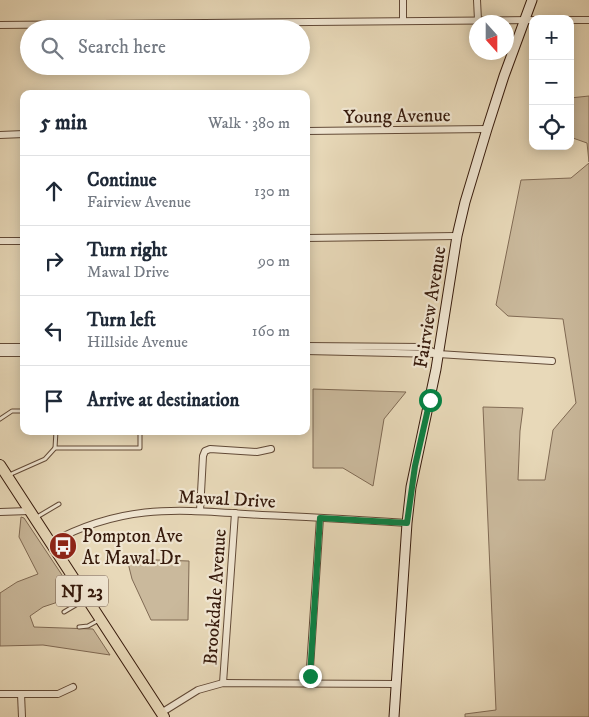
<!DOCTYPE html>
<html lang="en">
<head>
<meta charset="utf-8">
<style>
	body { margin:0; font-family:"IM FELL DW Pica",serif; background:#f2f2f3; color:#1f2937 }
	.controls { position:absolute; right:15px; top:15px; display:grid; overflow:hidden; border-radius:10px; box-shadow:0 2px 12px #0003 }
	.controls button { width:45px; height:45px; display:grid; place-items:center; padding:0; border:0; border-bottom:1px solid #e0e1e3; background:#fff; color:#1f2937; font:25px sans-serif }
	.compass { position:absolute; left:469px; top:15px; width:45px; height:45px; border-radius:50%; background:#fff; box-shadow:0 2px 12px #0003; rotate:159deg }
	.stop { position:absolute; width:15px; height:15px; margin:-11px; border:4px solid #0b8043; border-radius:50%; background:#fff }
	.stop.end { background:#0b8043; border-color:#fff; box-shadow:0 1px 5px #0008 }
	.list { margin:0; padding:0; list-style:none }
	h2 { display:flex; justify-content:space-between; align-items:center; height:65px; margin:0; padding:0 20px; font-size:21px }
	h2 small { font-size:16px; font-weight:400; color:#747a83 }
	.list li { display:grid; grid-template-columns:32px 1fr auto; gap:15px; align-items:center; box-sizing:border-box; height:70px; padding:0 20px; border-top:1px solid #e0e1e3 }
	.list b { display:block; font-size:19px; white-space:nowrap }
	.list p { margin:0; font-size:16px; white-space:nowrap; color:#747a83 }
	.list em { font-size:16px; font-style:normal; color:#747a83 }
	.icon { flex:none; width:28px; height:28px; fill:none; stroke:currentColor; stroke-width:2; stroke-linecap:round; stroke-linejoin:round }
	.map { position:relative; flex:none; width:589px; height:717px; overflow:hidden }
	.search { position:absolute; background:#fff; box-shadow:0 2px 12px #0003; left:20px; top:20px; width:290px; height:55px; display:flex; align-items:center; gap:12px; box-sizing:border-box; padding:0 18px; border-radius:28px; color:#747a83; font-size:19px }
	.panel { position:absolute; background:#fff; box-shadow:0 2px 12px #0003; left:20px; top:90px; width:290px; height:345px; border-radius:10px }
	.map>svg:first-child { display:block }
</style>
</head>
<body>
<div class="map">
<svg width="589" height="717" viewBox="0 0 589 717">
	<rect width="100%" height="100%" fill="#e8d9b9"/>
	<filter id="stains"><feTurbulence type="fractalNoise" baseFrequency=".004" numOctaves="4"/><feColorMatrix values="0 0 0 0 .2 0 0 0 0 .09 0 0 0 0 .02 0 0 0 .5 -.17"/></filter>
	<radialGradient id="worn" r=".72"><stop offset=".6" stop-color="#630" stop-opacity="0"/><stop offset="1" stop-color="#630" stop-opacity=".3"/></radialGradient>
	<g fill="#cab99c" stroke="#806a54">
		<path d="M589 96V162L587 143 570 137V98Z"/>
		<path d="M589 163V717H465V714L496 710 483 407 523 408 520 431 518 480H545L553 430 576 403 563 319 508 316 496 305 521 180 571 178Z"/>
		<path d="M313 389 406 392 384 419 373 486 343 468H313Z"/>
		<path d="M21 517 24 518 76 596 43 607 30 616 34 627 93 629 110 655 43 645 0 646V593L17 582 38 574 19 537Z"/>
		<path d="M127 559 189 561 188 620H151L132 579Z"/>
	</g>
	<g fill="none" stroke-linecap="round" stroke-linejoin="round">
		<defs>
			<g id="service">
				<path d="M0 419 12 411H24"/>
				<path d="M55 448 56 431"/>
				<path d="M9 475 45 459 55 448H140V431"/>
				<path d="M37 517 59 504"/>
				<path d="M64 612 86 599"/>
				<path d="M79 627 88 626 99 620"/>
			</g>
			<g id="minor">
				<path d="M403 0V21"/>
				<path d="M477 0 478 20"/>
				<path d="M570 20H589"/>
				<path d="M0 25 533 20"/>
				<path d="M306 131 487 129"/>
				<path d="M0 135 24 134"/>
				<path d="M306 238 457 236"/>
				<path d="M0 241H24"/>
				<path d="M306 346 422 347 435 353"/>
				<path d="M0 347H24"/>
				<path d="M306 351 438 354 552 361"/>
				<path d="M0 353H24"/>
				<path d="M200 511 203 456 205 451 210 449 257 452 271 449"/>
				<path d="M0 512 29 511"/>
				<path d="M50 543C126 502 180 510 262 515 310 517 359 520 407 523"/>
				<path d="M223 683 235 513"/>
				<path d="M309 683 320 518"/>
				<path d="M0 694H58L73 687"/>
				<path d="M21 694 22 717"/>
				<path d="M161 713 198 690 223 683 396 684"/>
			</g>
			<path id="secondary" d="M394 717 407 523 411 487 436 369 457 236 465 202 487 129 504 76 532 0"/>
			<path id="primary" d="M0 465 164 717"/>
		</defs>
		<use href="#service" stroke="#624a37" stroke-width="5"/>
		<use href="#minor" stroke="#624a37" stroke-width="8"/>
		<use href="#secondary" stroke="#361a0c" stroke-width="11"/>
		<use href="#primary" stroke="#361a0c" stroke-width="12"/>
		<use href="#service" stroke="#f0e6d2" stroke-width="3"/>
		<use href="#minor" stroke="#f0e6d2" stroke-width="6"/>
		<use href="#secondary" stroke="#f0e6d2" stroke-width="9"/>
		<use href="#primary" stroke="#e8d9b9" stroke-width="10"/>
	</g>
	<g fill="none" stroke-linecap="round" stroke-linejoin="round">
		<path stroke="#0b8043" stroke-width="6" d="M310 676 320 518 407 523 415 466 430 400"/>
	</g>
	<defs>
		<symbol id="bus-disc" viewBox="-11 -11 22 22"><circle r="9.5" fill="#8f2418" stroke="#f0e6d2"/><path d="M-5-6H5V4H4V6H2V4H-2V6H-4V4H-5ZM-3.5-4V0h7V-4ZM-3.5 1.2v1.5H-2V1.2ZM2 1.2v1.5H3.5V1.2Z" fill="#fff"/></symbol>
	</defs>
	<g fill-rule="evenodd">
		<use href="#bus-disc" x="47" y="530" width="32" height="32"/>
	</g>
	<g text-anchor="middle" stroke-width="4.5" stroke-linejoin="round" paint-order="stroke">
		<rect fill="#f0e6d2" stroke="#6e5747" stroke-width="1" x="56" y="575.5" width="52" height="31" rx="4"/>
		<g font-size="18" font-weight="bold" fill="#361a0c">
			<text x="82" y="597">NJ 23</text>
		</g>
		<g font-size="19" fill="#361a0c" stroke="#f0e6d2">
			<text transform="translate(397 115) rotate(-1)" y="7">Young Avenue</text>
			<text transform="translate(429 307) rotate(-81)" y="7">Fairview Avenue</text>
			<text transform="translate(227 498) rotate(3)" y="7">Mawal Drive</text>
			<text transform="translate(214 597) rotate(-86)" y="7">Brookdale Avenue</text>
		</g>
		<g font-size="19" fill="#361a0c" stroke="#f0e6d2" text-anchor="start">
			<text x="82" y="542">Pompton Ave<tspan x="82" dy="22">At Mawal Dr</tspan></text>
		</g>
	</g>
	<rect width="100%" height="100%" filter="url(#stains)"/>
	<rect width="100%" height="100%" fill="url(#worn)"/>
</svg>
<div class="controls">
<button>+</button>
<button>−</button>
<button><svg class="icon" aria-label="locate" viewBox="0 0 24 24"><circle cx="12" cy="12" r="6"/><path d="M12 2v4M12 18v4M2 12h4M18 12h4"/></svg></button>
</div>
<svg class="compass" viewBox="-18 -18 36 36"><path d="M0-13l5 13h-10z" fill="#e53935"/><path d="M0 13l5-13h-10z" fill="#747a83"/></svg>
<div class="stop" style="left:430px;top:400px"></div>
<div class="stop end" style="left:310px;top:676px"></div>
<div class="search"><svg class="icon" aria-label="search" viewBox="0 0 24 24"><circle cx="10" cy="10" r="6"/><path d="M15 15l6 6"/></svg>Search here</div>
<section class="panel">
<h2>5 min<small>Walk · 380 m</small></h2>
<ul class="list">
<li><svg class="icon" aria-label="ahead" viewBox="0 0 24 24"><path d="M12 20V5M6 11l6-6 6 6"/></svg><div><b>Continue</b><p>Fairview Avenue</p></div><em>130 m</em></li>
<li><svg class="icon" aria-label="right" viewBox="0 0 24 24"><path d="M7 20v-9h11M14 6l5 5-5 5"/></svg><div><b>Turn right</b><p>Mawal Drive</p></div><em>90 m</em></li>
<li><svg class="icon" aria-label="left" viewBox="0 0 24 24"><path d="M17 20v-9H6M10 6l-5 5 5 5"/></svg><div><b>Turn left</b><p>Hillside Avenue</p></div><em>160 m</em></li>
<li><svg class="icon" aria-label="arrive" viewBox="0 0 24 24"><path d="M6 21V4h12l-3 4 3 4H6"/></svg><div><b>Arrive at destination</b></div></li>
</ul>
</section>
</div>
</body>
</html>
